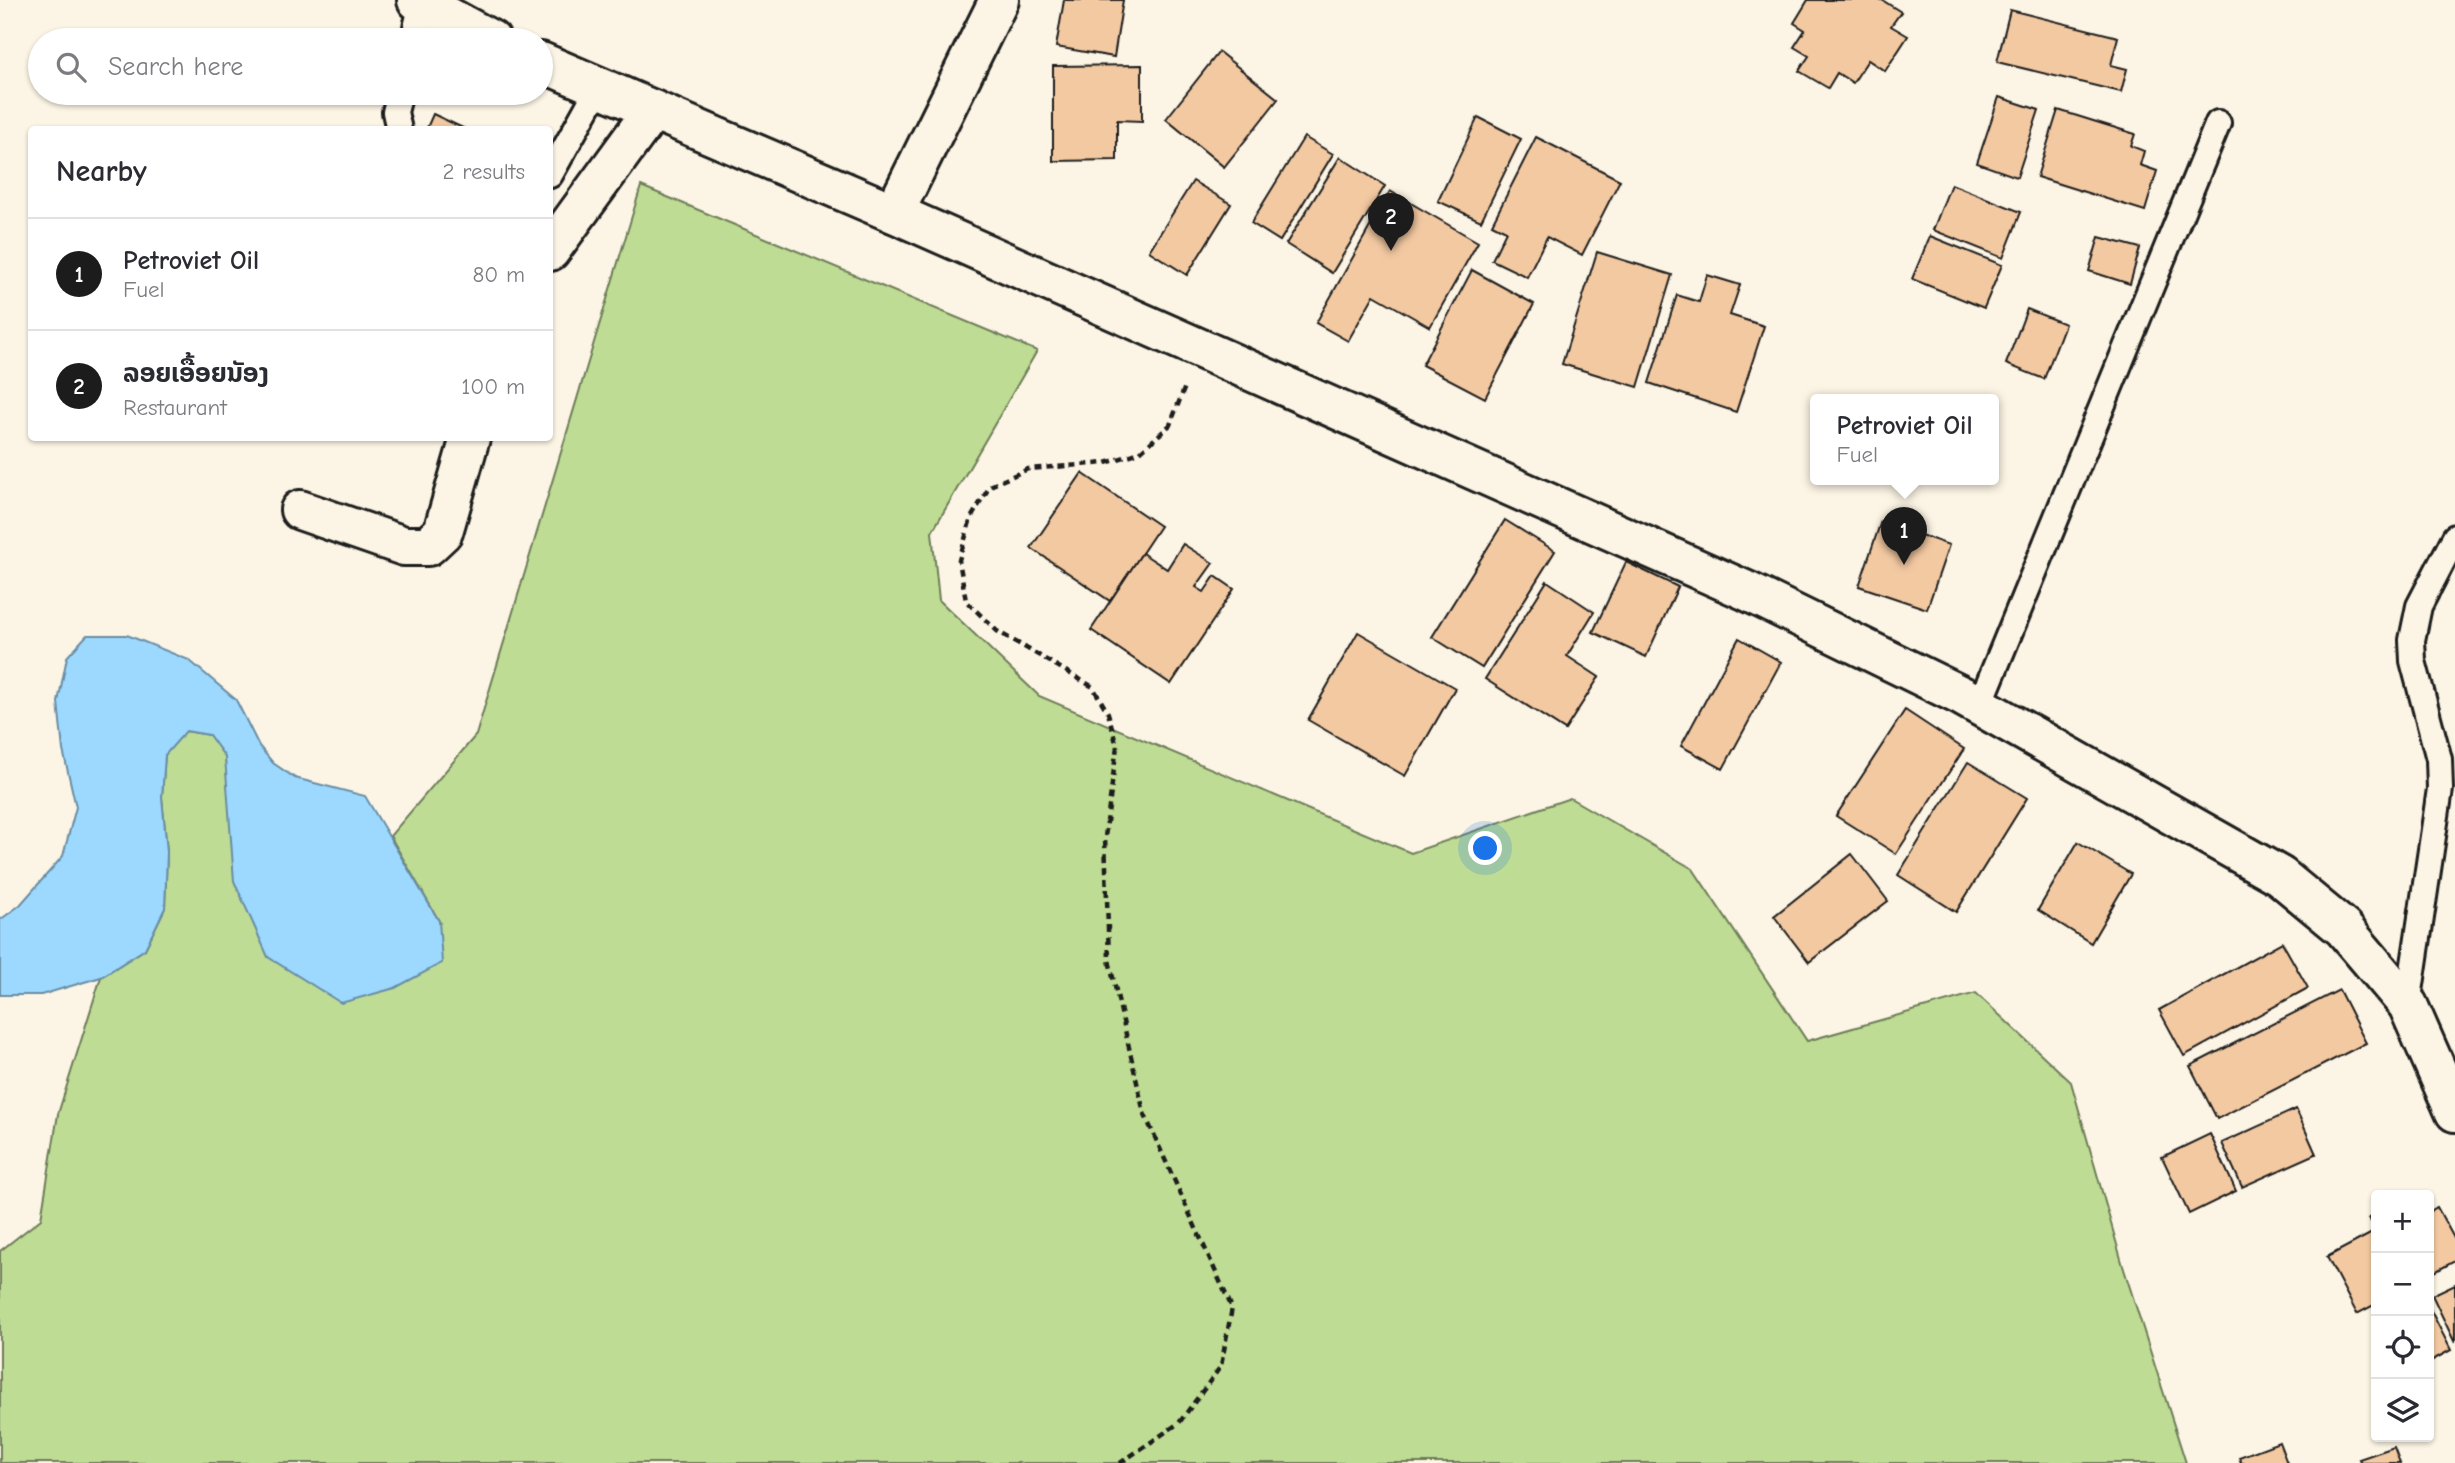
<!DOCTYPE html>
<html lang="en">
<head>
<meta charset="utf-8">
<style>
	body { margin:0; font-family:"Comic Neue","Noto Sans Lao",sans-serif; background:#f2f2f3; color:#2b2b33 }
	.controls { position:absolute; right:21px; bottom:21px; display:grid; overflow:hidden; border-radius:7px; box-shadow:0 2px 5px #0004 }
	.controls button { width:63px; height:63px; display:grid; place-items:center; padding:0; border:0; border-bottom:2px solid #e1e1e2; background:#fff; color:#2b2b33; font:35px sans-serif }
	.you { position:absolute; left:1486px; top:849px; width:24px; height:24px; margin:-18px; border:5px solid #fff; border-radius:50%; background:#1a73e8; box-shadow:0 0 0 10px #1a73e833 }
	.badge { display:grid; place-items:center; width:46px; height:46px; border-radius:50%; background:#1c1c1c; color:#fff; font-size:23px; font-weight:700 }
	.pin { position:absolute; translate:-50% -58px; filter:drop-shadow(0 2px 4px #0008) }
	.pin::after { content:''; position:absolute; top:37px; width:24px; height:21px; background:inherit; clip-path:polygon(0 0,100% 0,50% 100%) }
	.popup { position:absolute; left:1810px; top:394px; width:189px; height:91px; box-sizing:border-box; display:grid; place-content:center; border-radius:7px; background:#fff; filter:drop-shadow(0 2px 5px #0005); font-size:23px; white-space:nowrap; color:#7c7c81 }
	.popup b { font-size:26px; color:#2b2b33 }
	.popup::after { content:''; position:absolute; left:50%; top:100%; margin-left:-14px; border:14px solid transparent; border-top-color:#fff }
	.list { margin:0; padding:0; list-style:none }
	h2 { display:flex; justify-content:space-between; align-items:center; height:91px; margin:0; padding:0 28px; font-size:30px }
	h2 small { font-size:23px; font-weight:400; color:#7c7c81 }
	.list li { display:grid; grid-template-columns:46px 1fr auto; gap:21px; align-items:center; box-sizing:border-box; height:112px; padding:0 28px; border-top:2px solid #e1e1e2 }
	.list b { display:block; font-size:26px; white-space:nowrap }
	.list p { margin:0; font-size:23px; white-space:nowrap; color:#7c7c81 }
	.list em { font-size:23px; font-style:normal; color:#7c7c81 }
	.icon { flex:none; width:38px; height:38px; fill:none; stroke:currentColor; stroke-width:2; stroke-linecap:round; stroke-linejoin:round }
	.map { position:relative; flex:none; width:2455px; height:1463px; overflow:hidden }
	.search { position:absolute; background:#fff; box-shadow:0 2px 5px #0004; left:28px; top:28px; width:525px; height:77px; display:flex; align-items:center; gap:18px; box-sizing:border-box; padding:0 24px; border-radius:38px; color:#7c7c81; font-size:26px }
	.panel { position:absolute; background:#fff; box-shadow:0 2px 5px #0004; left:28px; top:126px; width:525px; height:315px; border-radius:7px }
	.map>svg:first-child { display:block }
</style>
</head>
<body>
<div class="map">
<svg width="2455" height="1463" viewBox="0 0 2455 1463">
	<rect width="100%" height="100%" fill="#fcf5e5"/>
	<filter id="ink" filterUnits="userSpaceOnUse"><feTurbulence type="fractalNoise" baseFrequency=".0143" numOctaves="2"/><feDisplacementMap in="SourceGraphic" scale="14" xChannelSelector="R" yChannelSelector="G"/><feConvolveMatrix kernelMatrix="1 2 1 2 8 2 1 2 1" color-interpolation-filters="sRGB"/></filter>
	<g filter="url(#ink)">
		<path fill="#bedc94" stroke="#6d7c58" stroke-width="2" d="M641 186 1037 351 932 532 939 600 1039 696 1411 853 1570 798 1693 869 1807 1041 1976 993 2071 1082 2123 1266 2186 1463H0V1251L41 1219 58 1114 101 977 145 949 165 908 167 852 162 797 165 754 185 731 210 735 225 757 230 808 439 921 390 836 476 735Z"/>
		<path fill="#9dd9fe" stroke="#698da4" stroke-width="2" d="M87 635H127L189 660 236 700 259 746 273 763 295 778 365 796 439 921 442 963 395 988 341 1003 268 957 234 881 225 757 209 735 186 731 165 755 162 797 167 852 165 908 145 949 101 977 41 995H0V920L20 905 63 856 76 807 63 750 58 702 67 657Z"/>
		<g fill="#f3c9a2" stroke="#1c1c1c" stroke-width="2">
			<path d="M1064 0H1123L1114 57 1056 47Z"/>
			<path d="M1808 0H1882L1901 12 1891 26 1908 36 1885 71 1868 60 1853 83 1837 73 1828 88 1799 71 1809 56 1794 47 1805 30 1794 23Z"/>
			<path d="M2010 10 2118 37 2111 65 2127 69 2121 92 1997 62Z"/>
			<path d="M1219 52 1278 99 1224 167 1166 119Z"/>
			<path d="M1142 65V121L1117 120V160L1053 161V66Z"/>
			<path d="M1999 97 2039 110 2017 177 1977 163Z"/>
			<path d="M2058 110 2135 134 2131 146 2144 151 2140 165 2157 171 2145 211 2037 177Z"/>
			<path d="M433 114 467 130H426Z"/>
			<path d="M1478 117 1521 139 1481 221 1438 201Z"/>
			<path d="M1304 137 1333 154 1280 241 1251 223Z"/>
			<path d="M1536 137 1620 180 1582 255 1547 237 1527 277 1492 260 1506 231 1492 224Z"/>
			<path d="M1340 157 1385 186 1332 273 1286 244Z"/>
			<path d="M1193 181 1231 204 1187 275 1149 251Z"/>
			<path d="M1951 184 2021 212 2003 258 1933 230Z"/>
			<path d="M1390 191 1478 242 1430 327 1374 295 1348 341 1316 323Z"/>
			<path d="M1930 236 2002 265 1984 308 1912 279Z"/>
			<path d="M2099 237 2140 248 2130 284 2089 271Z"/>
			<path d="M1597 252 1672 275 1638 387 1562 364Z"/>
			<path d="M1472 270 1534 304 1485 398 1422 365Z"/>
			<path d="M1707 275 1740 285 1730 315 1764 326 1736 412 1649 383 1677 295 1699 302Z"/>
			<path d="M2027 309 2065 324 2044 379 2006 364Z"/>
			<path d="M1082 473 1160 526 1110 601 1031 548Z"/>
			<path d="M1505 520 1555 551 1482 668 1432 637Z"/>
			<path d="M1881 521 1949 545 1927 609 1859 586Z"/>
			<path d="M1183 544 1213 563 1196 587 1204 592 1215 576 1234 589 1171 684 1091 630 1142 553 1167 569Z"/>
			<path d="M1626 562 1678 587 1646 657 1593 632Z"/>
			<path d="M1547 581 1594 612 1567 656 1599 677 1565 730 1485 679Z"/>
			<path d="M1358 632 1455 688 1405 776 1308 720Z"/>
			<path d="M1739 638 1781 662 1723 769 1681 746Z"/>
			<path d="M1905 710 1964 749 1896 854 1836 816Z"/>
			<path d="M1968 762 2027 798 1956 912 1898 875Z"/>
			<path d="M2078 842 2131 874 2091 943 2038 910Z"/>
			<path d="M1852 854 1888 901 1809 962 1774 916Z"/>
			<path d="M2282 942 2308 988 2184 1056 2159 1010Z"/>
			<path d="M2339 990 2366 1043 2217 1119 2190 1066Z"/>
			<path d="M2296 1109 2316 1154 2242 1187 2222 1143Z"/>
			<path d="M2210 1134 2236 1191 2189 1214 2162 1157Z"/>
			<path d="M2437 1207 2455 1240V1261L2429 1275V1212Z"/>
			<path d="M2376 1214V1304L2357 1314 2327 1257 2376 1231 2369 1218Z"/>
			<path d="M2455 1284V1343L2432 1295Z"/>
			<path d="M2429 1307 2451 1350 2429 1362Z"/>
			<path d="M2279 1442 2287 1463H2241L2239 1457Z"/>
			<path d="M2394 1447 2400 1463H2361L2359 1459Z"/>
		</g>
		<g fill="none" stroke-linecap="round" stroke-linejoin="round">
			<defs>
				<g id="lane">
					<path d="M413 40 422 3"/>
					<path d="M399 130 395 112 400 93"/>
					<path d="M550 175 599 87"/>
					<path d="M1979 707 2218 123"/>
					<path d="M2408 1005 2440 789 2439 759 2413 661 2412 640 2419 606 2455 537"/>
				</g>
				<g id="street">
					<path d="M894 213 999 0"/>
					<path d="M550 251 653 110"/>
					<path d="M300 510 404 546H428L443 532 470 438"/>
				</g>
				<g id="secondary">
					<path d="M417 0 491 40"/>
					<path d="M541 62 894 213 1747 591 1962 696 2280 876 2343 928 2408 1005 2455 1112"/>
				</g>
			</defs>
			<use href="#lane" stroke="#1c1c1c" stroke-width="30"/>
			<use href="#street" stroke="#1c1c1c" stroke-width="44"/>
			<use href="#secondary" stroke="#1c1c1c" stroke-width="44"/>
			<path stroke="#1c1c1c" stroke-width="4.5" stroke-dasharray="7 5" stroke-linecap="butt" d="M1120 1463 1179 1423 1221 1366 1232 1308 1144 1113 1109 960 1105 837 1117 746 1108 713 1093 687 997 631 966 601 959 560 971 518 990 486 1028 469 1106 463 1140 452 1170 425 1186 384"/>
			<use href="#lane" stroke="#fcf5e5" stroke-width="24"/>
			<use href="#street" stroke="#fcf5e5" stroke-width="38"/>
			<use href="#secondary" stroke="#fcf5e5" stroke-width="38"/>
		</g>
	</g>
</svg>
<div class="controls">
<button>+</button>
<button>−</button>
<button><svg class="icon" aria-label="locate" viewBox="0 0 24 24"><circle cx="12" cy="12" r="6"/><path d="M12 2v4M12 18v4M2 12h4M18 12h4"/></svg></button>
<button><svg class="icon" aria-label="layers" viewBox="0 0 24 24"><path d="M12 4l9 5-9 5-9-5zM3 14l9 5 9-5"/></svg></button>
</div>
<div class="you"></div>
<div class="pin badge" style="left:1904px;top:565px">1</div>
<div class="popup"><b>Petroviet Oil</b>Fuel</div>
<div class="pin badge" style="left:1391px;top:251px">2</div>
<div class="search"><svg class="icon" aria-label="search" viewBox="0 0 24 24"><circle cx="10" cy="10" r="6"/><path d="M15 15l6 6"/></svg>Search here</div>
<section class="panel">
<h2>Nearby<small>2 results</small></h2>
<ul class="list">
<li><span class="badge">1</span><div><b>Petroviet Oil</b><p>Fuel</p></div><em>80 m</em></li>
<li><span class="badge">2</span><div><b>ລອຍເອື້ອຍນັອງ</b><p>Restaurant</p></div><em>100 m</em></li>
</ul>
</section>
</div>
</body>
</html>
